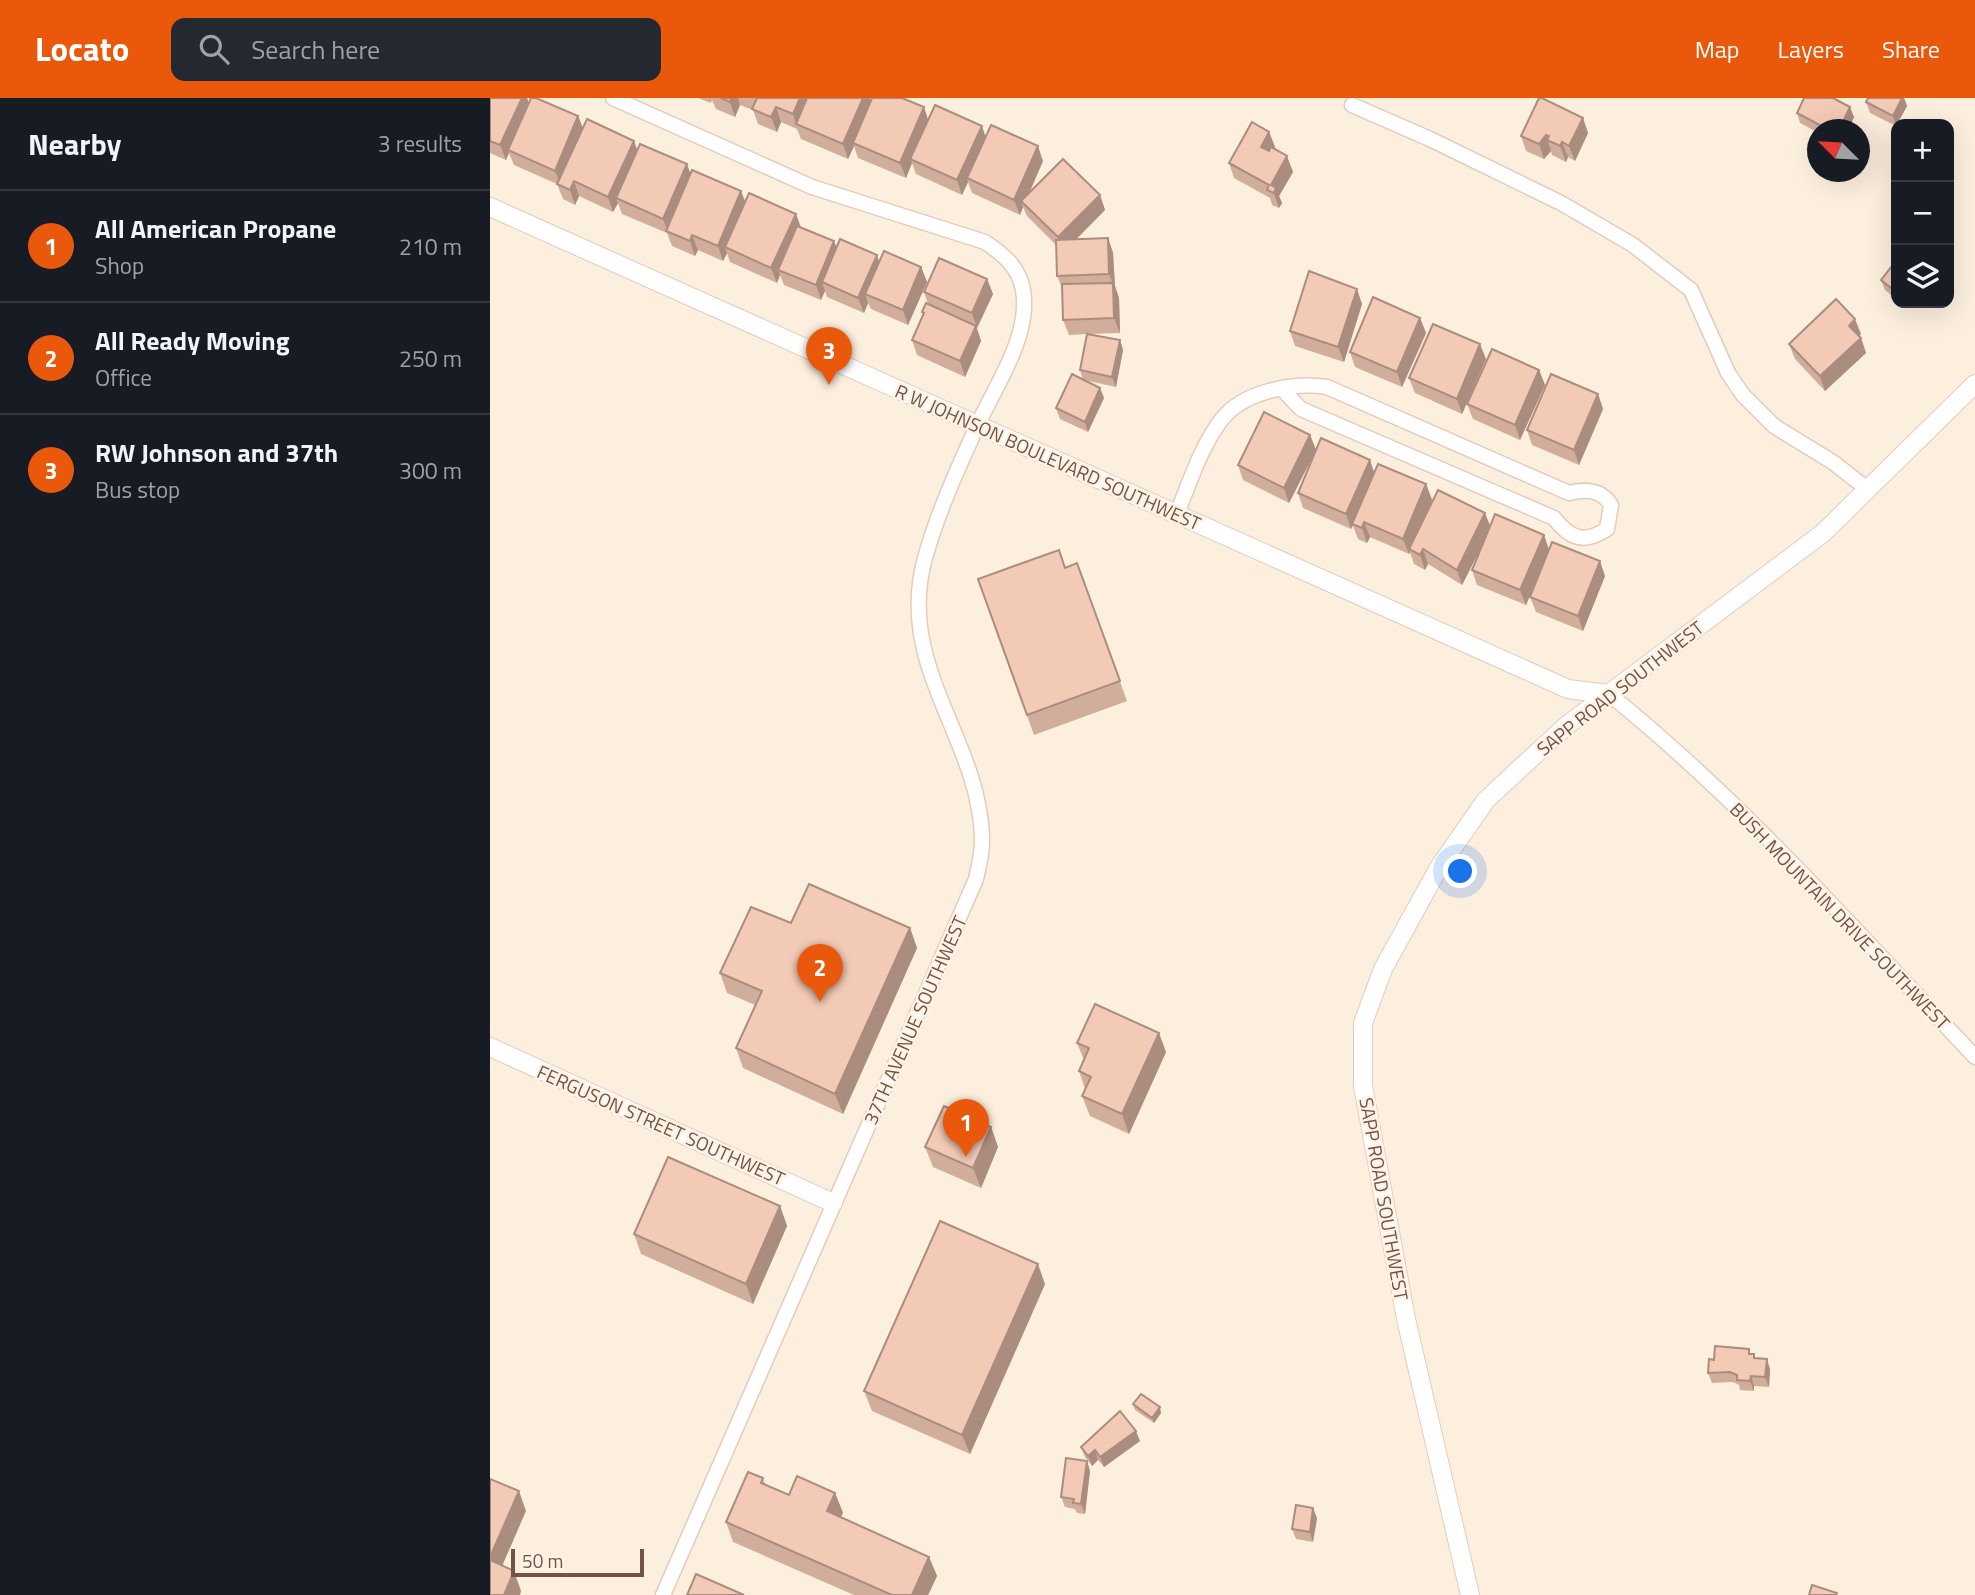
<!DOCTYPE html>
<html lang="en">
<head>
<meta charset="utf-8">
<style>
	body { margin:0; font-family:"Titillium Web",sans-serif; background:#242831; color:#f1f3f6 }
	.controls { position:absolute; right:21px; top:21px; display:grid; overflow:hidden; border-radius:14px; box-shadow:0 7px 28px #0002 }
	.controls button { width:63px; height:63px; display:grid; place-items:center; padding:0; border:0; border-bottom:2px solid #363941; background:#171b24; color:#f1f3f6; font:35px sans-serif }
	.compass { position:absolute; left:1317px; top:21px; width:63px; height:63px; border-radius:50%; background:#171b24; box-shadow:0 7px 28px #0002; rotate:294deg }
	.scale { position:absolute; left:21px; bottom:18px; width:133px; box-sizing:border-box; padding-left:7px; border:4px solid #735346; border-top:0; font-size:19px; line-height:24px; white-space:nowrap; color:#735346; -webkit-text-stroke:5px #fff3e5; paint-order:stroke }
	.you { position:absolute; left:971px; top:774px; width:24px; height:24px; margin:-18px; border:5px solid #fff; border-radius:50%; background:#1a73e8; box-shadow:0 0 0 10px #1a73e833 }
	.badge { display:grid; place-items:center; width:46px; height:46px; border-radius:50%; background:#ea580c; color:#fff; font-size:23px; font-weight:700 }
	.pin { position:absolute; translate:-50% -58px; filter:drop-shadow(0 2px 4px #0008) }
	.pin::after { content:''; position:absolute; top:37px; width:24px; height:21px; background:inherit; clip-path:polygon(0 0,100% 0,50% 100%) }
	.list { margin:0; padding:0; list-style:none }
	h2 { display:flex; justify-content:space-between; align-items:center; height:91px; margin:0; padding:0 28px; font-size:30px }
	h2 small { font-size:23px; font-weight:400; color:#9ea1a6 }
	.list li { display:grid; grid-template-columns:46px 1fr auto; gap:21px; align-items:center; box-sizing:border-box; height:112px; padding:0 28px; border-top:2px solid #363941 }
	.list b { display:block; font-size:26px; white-space:nowrap }
	.list p { margin:0; font-size:23px; white-space:nowrap; color:#9ea1a6 }
	.list em { font-size:23px; font-style:normal; color:#9ea1a6 }
	.icon { flex:none; width:38px; height:38px; fill:none; stroke:currentColor; stroke-width:2; stroke-linecap:round; stroke-linejoin:round }
	.map { position:relative; flex:none; width:1485px; height:1497px; overflow:hidden }
	header { display:flex; align-items:center; gap:42px; box-sizing:border-box; height:98px; padding:0 35px; background:#ea580c; color:#fff }
	header strong { font-size:33px }
	nav { display:flex; gap:38px; margin-inline-start:auto; font-size:24px }
	.search { width:490px; height:63px; background:#242831; display:flex; align-items:center; gap:18px; box-sizing:border-box; padding:0 24px; border-radius:14px; color:#9ea1a6; font-size:26px }
	main { display:flex }
	aside { flex:1; background:#171b24 }
	.map>svg:first-child { display:block }
</style>
</head>
<body>
<header>
<strong>Locato</strong>
<div class="search"><svg class="icon" aria-label="search" viewBox="0 0 24 24"><circle cx="10" cy="10" r="6"/><path d="M15 15l6 6"/></svg>Search here</div>
<nav><a>Map</a><a>Layers</a><a>Share</a></nav>
</header>
<main>
<aside>
<h2>Nearby<small>3 results</small></h2>
<ul class="list">
<li><span class="badge">1</span><div><b>All American Propane</b><p>Shop</p></div><em>210 m</em></li>
<li><span class="badge">2</span><div><b>All Ready Moving</b><p>Office</p></div><em>250 m</em></li>
<li><span class="badge">3</span><div><b>RW Johnson and 37th</b><p>Bus stop</p></div><em>300 m</em></li>
</ul>
</aside>
<div class="map">
<svg width="1485" height="1497" viewBox="0 0 1485 1497">
	<rect width="100%" height="100%" fill="#fdefde"/>
	<g fill="none" stroke-linecap="round" stroke-linejoin="round">
		<defs>
			<g id="minor">
				<path d="M123 0 322 89 495 144C513 156 529 169 533 192 541 237 506 287 488 326 468 370 446 418 434 464 407 569 489 641 492 739 493 753 489 767 486 781L173 1497"/>
				<path d="M862 7 940 41 1071 105 1143 147 1201 192 1238 275 1253 297 1284 328 1344 365 1377 391"/>
				<path d="M687 415C700 384 711 348 732 321 754 293 804 284 837 289L1079 395C1095 391 1111 391 1121 407L1117 431C1094 446 1080 441 1064 420L811 311 792 291"/>
				<path d="M1119 596C1253 704 1366 833 1485 959"/>
			</g>
			<g id="tertiary">
				<path d="M0 109 1078 591 1119 596"/>
				<path d="M0 949 343 1105"/>
				<path d="M980 1497 916 1221 873 988V925L893 871 948 771 996 702 1076 628 1333 435 1485 286"/>
			</g>
		</defs>
		<use href="#minor" stroke="#e3ccbd" stroke-width="17"/>
		<use href="#tertiary" stroke="#e3ccbd" stroke-width="20"/>
		<use href="#minor" stroke="#fff" stroke-width="14"/>
		<use href="#tertiary" stroke="#fff" stroke-width="18"/>
	</g>
	<g fill="#d1ae9c">
		<path d="M0 0H37L39 5 88 18 93 30 147 52 197 66 201 77 255 104 306 116 311 129 344 143 346 149 389 163 431 169 437 184 418 227 381 211 378 205 374 215 337 199 335 193 331 202 294 187 290 177 287 185 240 164 237 155 233 163 208 152 205 158 182 148 177 135 132 116 128 105 123 114 89 98 85 107 73 101 67 86 24 67 19 55 16 62 0 55Z"/>
		<path d="M208 0H380L381 2 434 9 438 22 495 38 553 63 540 94 610 97 615 112 586 142 618 140 623 155 625 188 629 200 630 235 600 236 630 242 633 252 626 289 594 282 610 290 614 300 598 334 570 321 566 310 593 282 590 272 597 236 579 237 573 222V192L567 178 566 147 537 118 533 109 530 117 482 95 478 84 472 97 426 76 422 65 416 80 368 60 364 48 358 61 311 41 307 31 291 24 287 34 268 26 263 12 250 7 245 19 226 11 222 2 221 5Z"/>
		<path d="M1378 0H1414L1417 8 1407 26H1406V28L1380 15 1376 4Z"/>
		<path d="M1307 15 1364 19 1358 32H1327V34L1310 25Z"/>
		<path d="M1093 20 1098 35 1085 63 1078 59 1076 64 1062 57 1061 53 1054 61 1036 53 1031 38Z"/>
		<path d="M779 34 785 49 784 51 803 74 789 98 792 105 789 110 782 107 780 100 744 80 739 65Z"/>
		<path d="M1406 163V201L1395 192 1391 182Z"/>
		<path d="M497 181 503 196 487 230 491 243 475 279 427 257 422 242 433 218 432 214 438 206 434 194Z"/>
		<path d="M872 206 854 264 805 248 800 233Z"/>
		<path d="M930 220 936 235 912 289 865 269 860 254Z"/>
		<path d="M1371 236 1369 238 1371 240 1376 255 1335 293 1305 261 1299 246Z"/>
		<path d="M996 261 972 316 925 295 919 280Z"/>
		<path d="M1049 272 1055 287 1030 342 983 321 977 306Z"/>
		<path d="M1108 296 1113 311 1089 367 1042 347 1037 332Z"/>
		<path d="M820 337 826 352 799 405 753 382 748 367Z"/>
		<path d="M884 374 936 386 942 402 932 423 1000 428 1054 437 1059 452 1115 478 1093 533 1046 514 1040 499 1057 457 1036 507 987 487 982 472 991 450 972 487 938 466 935 472 924 466 920 454 919 456 880 439 877 445 868 441 863 428 861 431 813 410 808 395Z"/>
		<path d="M587 465 637 603 544 637 488 481 575 470Z"/>
		<path d="M301 825 420 830 427 850 353 1016 253 970 246 950 265 907 237 895 230 875Z"/>
		<path d="M587 945 676 954 639 1036 600 1018 592 998 595 991 589 973 594 962Z"/>
		<path d="M501 1029 508 1049 491 1090 443 1069 435 1049Z"/>
		<path d="M290 1108 297 1128 263 1206 151 1156 144 1136Z"/>
		<path d="M555 1186 480 1356 382 1313 374 1293Z"/>
		<path d="M1261 1256H1264L1265 1260 1280 1271 1279 1289 1264 1288V1293L1250 1292 1249 1287 1243 1284 1222 1285 1218 1275 1224 1262Z"/>
		<path d="M643 1306 671 1315 664 1325 645 1312Z"/>
		<path d="M650 1343 614 1369 608 1362 602 1368 595 1359 591 1349Z"/>
		<path d="M597 1363 600 1373 595 1416 587 1415 585 1411 575 1409 571 1399Z"/>
		<path d="M273 1380 275 1386 299 1397 345 1395 353 1415 351 1419 439 1459 447 1478 438 1497H364L243 1444 236 1424Z"/>
		<path d="M827 1420 823 1444 806 1441 802 1431Z"/>
	</g>
	<g fill="#aa8d7f">
		<path d="M32 0H37L40 9 18 52 19 55 16 62 10 47Z"/>
		<path d="M241 0H248L250 7 245 19 240 4Z"/>
		<path d="M310 0H322L306 26 303 16Z"/>
		<path d="M373 0H380L382 7 363 45 364 48 358 61 353 46Z"/>
		<path d="M1412 0H1414L1417 8 1406 28 1403 18Z"/>
		<path d="M286 9 291 24 287 34 281 19Z"/>
		<path d="M434 9 439 25 420 61 422 65 416 80 410 65Z"/>
		<path d="M1360 9 1364 19 1358 32H1349Z"/>
		<path d="M88 18 94 33 71 88 65 73Z"/>
		<path d="M1093 20 1098 35 1085 63 1079 48Z"/>
		<path d="M492 28 497 43 477 80 478 84 472 97 467 82Z"/>
		<path d="M779 34 785 49 777 64 771 49Z"/>
		<path d="M1056 37 1061 53 1054 61 1049 46Z"/>
		<path d="M144 43 150 59 126 100 128 105 123 114 118 99Z"/>
		<path d="M1072 44 1078 59 1076 64 1070 48Z"/>
		<path d="M548 48 553 63 534 106 531 103 533 109 530 117 524 102Z"/>
		<path d="M797 58 803 74 789 98 792 105 789 110 781 87Z"/>
		<path d="M197 66 202 81 178 134 173 121Z"/>
		<path d="M84 83 89 98 85 107 80 92Z"/>
		<path d="M251 93 257 108 235 149 237 155 233 163 228 148Z"/>
		<path d="M610 97 615 112 573 154 568 139Z"/>
		<path d="M306 116 311 131 288 172 290 177 287 185 281 170Z"/>
		<path d="M202 137 208 152 205 158 200 143Z"/>
		<path d="M618 140 623 155 625 188 629 200 630 235 624 220 623 187 619 176Z"/>
		<path d="M344 143 350 158 332 184 335 193 331 202 326 187Z"/>
		<path d="M387 157 392 172 375 196 378 205 374 215 368 200Z"/>
		<path d="M431 169 437 184 418 227 413 212Z"/>
		<path d="M497 181 503 196 487 230 482 215Z"/>
		<path d="M867 191 872 206 854 264 848 249Z"/>
		<path d="M930 220 936 235 912 289 907 274Z"/>
		<path d="M1365 221 1371 236 1364 243 1359 228Z"/>
		<path d="M486 228 491 243 475 279 470 263Z"/>
		<path d="M1371 240 1376 255 1335 293 1330 278Z"/>
		<path d="M630 242 633 252 626 289 622 279Z"/>
		<path d="M990 246 996 261 972 316 967 301Z"/>
		<path d="M1049 272 1055 287 1030 342 1025 327Z"/>
		<path d="M610 290 614 300 598 334 595 324Z"/>
		<path d="M1108 296 1113 311 1089 367 1084 352Z"/>
		<path d="M820 337 826 352 799 405 794 390Z"/>
		<path d="M880 362 885 377 861 431 856 416Z"/>
		<path d="M936 386 942 402 920 452 919 451 920 454 919 456 913 441Z"/>
		<path d="M995 415 1001 430 972 487 967 472Z"/>
		<path d="M874 424 880 439 877 445 872 430Z"/>
		<path d="M1054 437 1059 452 1036 507 1030 492Z"/>
		<path d="M933 451 938 466 935 472 930 457Z"/>
		<path d="M1110 463 1115 478 1093 533 1088 518Z"/>
		<path d="M420 830 427 850 353 1016 345 996Z"/>
		<path d="M669 935 676 954 639 1036 632 1016Z"/>
		<path d="M501 1029 508 1049 491 1090 483 1070Z"/>
		<path d="M290 1108 297 1128 263 1206 256 1186Z"/>
		<path d="M548 1166 555 1186 480 1356 472 1337Z"/>
		<path d="M1277 1261 1280 1271 1279 1289 1275 1279Z"/>
		<path d="M1261 1278 1264 1288V1293L1260 1283Z"/>
		<path d="M670 1309 671 1315 664 1325 662 1320Z"/>
		<path d="M646 1333 650 1343 614 1369 610 1359Z"/>
		<path d="M605 1352 608 1362 602 1368 598 1358Z"/>
		<path d="M597 1363 600 1373 595 1416 591 1406Z"/>
		<path d="M29 1393 36 1413 6 1482 0 1464V1459Z"/>
		<path d="M345 1395 353 1415 344 1433 337 1413Z"/>
		<path d="M823 1410 827 1420 823 1444 820 1434Z"/>
		<path d="M439 1459 447 1478 438 1497H422Z"/>
		<path d="M24 1473 31 1493 30 1497H14Z"/>
	</g>
	<g fill="#f3cab5" stroke="#aa8d7f" stroke-width="2">
		<path d="M0 0H32L10 47 0 43Z"/>
		<path d="M41 0H46L88 18 65 73 18 52Z"/>
		<path d="M231 0H241L240 4Z"/>
		<path d="M267 0H310L303 16 286 9 281 19 262 11Z"/>
		<path d="M317 0H373L353 46 306 26Z"/>
		<path d="M382 0H412L434 9 410 65 363 45Z"/>
		<path d="M1049 0H1052L1093 20 1079 48 1072 44 1070 48 1057 42 1059 38 1056 37 1049 46 1031 38Z"/>
		<path d="M1314 0H1343L1360 9 1349 32H1339L1307 15Z"/>
		<path d="M1378 0H1412L1403 18 1376 4Z"/>
		<path d="M445 7 492 28 467 82 420 61Z"/>
		<path d="M97 21 144 43 118 99 84 83 80 92 67 86Z"/>
		<path d="M762 24 779 34 771 49 779 53 781 49 797 58 781 87 786 90 784 95 777 92 779 87 739 65Z"/>
		<path d="M501 27 548 48 524 102 477 80Z"/>
		<path d="M150 46 197 66 173 121 126 100Z"/>
		<path d="M573 61 610 97 568 139 531 103Z"/>
		<path d="M202 72 251 93 228 148 202 137 200 143 176 133Z"/>
		<path d="M259 95 306 116 281 170 235 149Z"/>
		<path d="M307 128 344 143 326 187 288 172Z"/>
		<path d="M618 140 619 176 567 178 566 142Z"/>
		<path d="M350 141 387 157 368 200 332 184Z"/>
		<path d="M394 153 431 169 413 212 375 196Z"/>
		<path d="M449 160 497 181 482 215 434 194Z"/>
		<path d="M1406 163V194L1391 182Z"/>
		<path d="M819 173 867 191 848 249 800 233Z"/>
		<path d="M623 185 624 220 573 222 572 186Z"/>
		<path d="M883 199 930 220 907 274 860 254Z"/>
		<path d="M1346 201 1365 221 1359 228 1371 240 1330 278 1299 246Z"/>
		<path d="M436 205 486 228 470 263 422 242 434 215 432 214Z"/>
		<path d="M943 226 990 246 967 301 919 280Z"/>
		<path d="M597 236 630 242 622 279 590 272Z"/>
		<path d="M1002 251 1049 272 1025 327 977 306Z"/>
		<path d="M582 276 610 290 595 324 566 310Z"/>
		<path d="M1061 276 1108 296 1084 352 1037 332Z"/>
		<path d="M774 314 820 337 794 390 748 367Z"/>
		<path d="M831 340 880 362 856 416 808 395Z"/>
		<path d="M888 366 936 386 913 441 874 424 872 430 862 426Z"/>
		<path d="M948 392 995 415 967 472 933 451 930 457 919 451Z"/>
		<path d="M1005 416 1054 437 1030 492 982 472Z"/>
		<path d="M1062 444 1110 463 1088 518 1040 499Z"/>
		<path d="M569 452 575 470 587 465 630 583 537 617 488 481Z"/>
		<path d="M319 786 420 830 345 996 246 950 272 893 230 875 261 809 301 825Z"/>
		<path d="M605 906 669 935 632 1016 592 998 601 979 589 973 599 950 587 945Z"/>
		<path d="M454 1008 501 1029 483 1070 435 1049Z"/>
		<path d="M178 1059 290 1108 256 1186 144 1136Z"/>
		<path d="M450 1123 548 1166 472 1337 374 1293Z"/>
		<path d="M1225 1248 1259 1251V1256H1264V1260L1277 1261 1275 1279 1261 1278 1260 1283 1247 1282V1277L1240 1274 1218 1275 1219 1261 1224 1262Z"/>
		<path d="M651 1296 670 1309 662 1320 643 1306Z"/>
		<path d="M630 1313 646 1333 610 1359 605 1352 598 1358 591 1349Z"/>
		<path d="M576 1360 597 1363 591 1406 583 1405 584 1401 571 1399Z"/>
		<path d="M258 1374 273 1380 271 1385 299 1397 307 1378 345 1395 337 1413 439 1459 422 1497H402L236 1424Z"/>
		<path d="M0 1381 29 1393 0 1459Z"/>
		<path d="M806 1407 823 1410 820 1434 802 1431Z"/>
		<path d="M0 1462 24 1473 14 1497H0Z"/>
		<path d="M206 1476 254 1497H197Z"/>
		<path d="M1322 1487 1347 1495 1346 1497H1319Z"/>
	</g>
	<g text-anchor="middle" stroke-width="5" stroke-linejoin="round" paint-order="stroke">
		<g font-size="19" fill="#735346" stroke="#fff3e5">
			<text transform="translate(558 359) rotate(24)" y="7">R W JOHNSON BOULEVARD SOUTHWEST</text>
			<text transform="translate(1130 590) rotate(-38)" y="7">SAPP ROAD SOUTHWEST</text>
			<text transform="translate(1350 818) rotate(46)" y="7">BUSH MOUNTAIN DRIVE SOUTHWEST</text>
			<text transform="translate(425 922) rotate(-66)" y="7">37TH AVENUE SOUTHWEST</text>
			<text transform="translate(171 1027) rotate(24)" y="7">FERGUSON STREET SOUTHWEST</text>
			<text transform="translate(894 1101) rotate(80)" y="7">SAPP ROAD SOUTHWEST</text>
		</g>
	</g>
</svg>
<div class="controls">
<button>+</button>
<button>−</button>
<button><svg class="icon" aria-label="layers" viewBox="0 0 24 24"><path d="M12 4l9 5-9 5-9-5zM3 14l9 5 9-5"/></svg></button>
</div>
<svg class="compass" viewBox="-18 -18 36 36"><path d="M0-13l5 13h-10z" fill="#e53935"/><path d="M0 13l5-13h-10z" fill="#9ea1a6"/></svg>
<div class="scale">50 m</div>
<div class="you"></div>
<div class="pin badge" style="left:476px;top:1059px">1</div>
<div class="pin badge" style="left:330px;top:904px">2</div>
<div class="pin badge" style="left:339px;top:287px">3</div>
</div>
</main>
</body>
</html>
